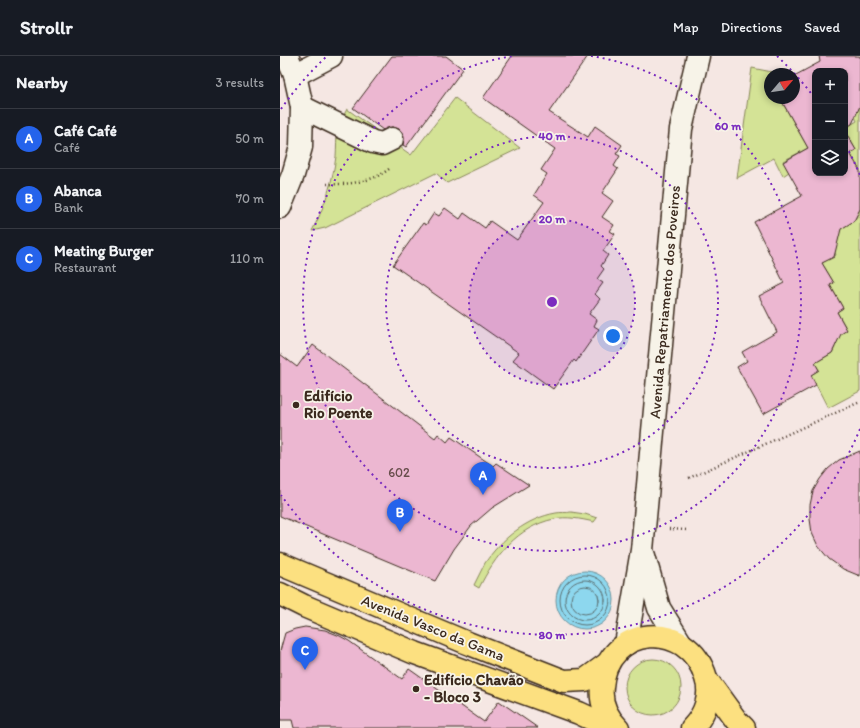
<!DOCTYPE html>
<html lang="en">
<head>
<meta charset="utf-8">
<style>
	body { margin:0; font-family:Itim,sans-serif; background:#242831; color:#f1f3f6 }
	.controls { position:absolute; right:12px; top:12px; display:grid; overflow:hidden; border-radius:8px; box-shadow:0 2px 6px #0003 }
	.controls button { width:36px; height:36px; display:grid; place-items:center; padding:0; border:0; border-bottom:1px solid #363941; background:#171b24; color:#f1f3f6; font:20px sans-serif }
	.compass { position:absolute; left:484px; top:12px; width:36px; height:36px; border-radius:50%; background:#171b24; box-shadow:0 2px 6px #0003; rotate:61deg }
	.you { position:absolute; left:333px; top:280px; width:14px; height:14px; margin:-10px; border:3px solid #fff; border-radius:50%; background:#1a73e8; box-shadow:0 0 0 6px #1a73e833 }
	.badge { display:grid; place-items:center; width:26px; height:26px; border-radius:50%; background:#2563eb; color:#fff; font-size:13px; font-weight:700 }
	.pin { position:absolute; translate:-50% -33px; filter:drop-shadow(0 1px 2px #0008) }
	.pin::after { content:''; position:absolute; top:21px; width:14px; height:12px; background:inherit; clip-path:polygon(0 0,100% 0,50% 100%) }
	.list { margin:0; padding:0; list-style:none }
	h2 { display:flex; justify-content:space-between; align-items:center; height:52px; margin:0; padding:0 16px; font-size:17px }
	h2 small { font-size:13px; font-weight:400; color:#9ea1a6 }
	.list li { display:grid; grid-template-columns:26px 1fr auto; gap:12px; align-items:center; box-sizing:border-box; height:60px; padding:0 16px; border-top:1px solid #363941 }
	.list b { display:block; font-size:15px; white-space:nowrap }
	.list p { margin:0; font-size:13px; white-space:nowrap; color:#9ea1a6 }
	.list em { font-size:13px; font-style:normal; color:#9ea1a6 }
	.icon { flex:none; width:22px; height:22px; fill:none; stroke:currentColor; stroke-width:2; stroke-linecap:round; stroke-linejoin:round }
	.map { position:relative; flex:none; width:580px; height:672px; overflow:hidden }
	header { display:flex; align-items:center; gap:24px; box-sizing:border-box; height:56px; padding:0 20px; background:#171b24; border-bottom:1px solid #363941 }
	header strong { font-size:19px }
	nav { display:flex; gap:22px; margin-inline-start:auto; font-size:14px }
	main { display:flex }
	aside { flex:1; background:#171b24 }
	.map>svg:first-child { display:block }
</style>
</head>
<body>
<header>
<strong>Strollr</strong>
<nav><a>Map</a><a>Directions</a><a>Saved</a></nav>
</header>
<main>
<aside>
<h2>Nearby<small>3 results</small></h2>
<ul class="list">
<li><span class="badge">A</span><div><b>Café Café</b><p>Café</p></div><em>50 m</em></li>
<li><span class="badge">B</span><div><b>Abanca</b><p>Bank</p></div><em>70 m</em></li>
<li><span class="badge">C</span><div><b>Meating Burger</b><p>Restaurant</p></div><em>110 m</em></li>
</ul>
</aside>
<div class="map">
<svg width="580" height="672" viewBox="0 0 580 672">
	<rect width="100%" height="100%" fill="#f5e7e3"/>
	<filter id="ink" filterUnits="userSpaceOnUse"><feTurbulence type="fractalNoise" baseFrequency=".025" numOctaves="2"/><feDisplacementMap in="SourceGraphic" scale="8" xChannelSelector="R" yChannelSelector="G"/><feConvolveMatrix kernelMatrix="1 2 1 2 8 2 1 2 1" color-interpolation-filters="sRGB"/></filter>
	<g filter="url(#ink)">
		<g fill="#d4e396" stroke="#88865a">
			<path d="M472 12 502 18H490V42H500L528 92 503 105 509 116 503 120 494 102 457 122Z"/>
			<path d="M175 42 240 92 167 127 156 117 45 172 32 175C43 154 51 131 55 107 57 98 56 89 57 79 58 70 63 61 67 53L131 99Z"/>
			<path d="M580 50V115L570 97 576 94 565 75V72L577 65 572 55Z"/>
			<path d="M580 149V335L548 352 531 319 539 314 535 307 552 297 555 291 551 284 564 276 565 270 557 256 563 252 550 229 554 227 542 207 556 199 551 188 557 175 574 165 577 160 573 152Z"/>
			<path d="M291 456 305 458 317 462 314 466C301 463 286 460 274 463 237 471 215 500 199 532L194 529C198 522 201 514 205 507 221 483 247 462 276 457 281 456 286 457 291 456Z"/>
			<circle cx="373" cy="631" r="28"/>
		</g>
		<circle fill="#8dd7ee" stroke="#6c929b" cx="305" cy="544" r="29"/>
		<g fill="none" stroke-linecap="round" stroke-linejoin="round">
			<g stroke="#5c6f71" stroke-width="1">
				<circle cx="305" cy="544" r="25"/>
				<circle cx="305" cy="544" r="20"/>
				<circle cx="305" cy="544" r="14"/>
			</g>
		</g>
		<g fill="#ecb7d1" stroke="#3b2a1e">
			<path d="M112 0H166L183 13 126 91 123 89 124 83 123 78 119 73 112 71 103 74 73 52Z"/>
			<path d="M232 0H308L269 56 308 81 315 70 342 89 336 98 340 100 334 110 338 113 322 137 333 145 322 161 334 169 330 175 335 178 323 195 328 199 321 210 324 213 317 223 323 227 315 238 320 243 309 258 317 264 314 270 319 273 296 306 294 304 273 333 233 304 239 297 113 209 143 167 146 169 154 157 159 160 165 152 180 163 184 157 205 172 210 165 237 184 264 146 254 139 267 118 261 114 275 93 203 42Z"/>
			<path d="M539 0H580V50L572 68 565 72V15H535V117H565V75L576 94 570 97 580 115V153L574 165 561 173 554 201 542 207 554 227 550 229 563 252 557 256 567 274 561 278 552 297 535 307 539 314 531 319 536 329 483 358 457 311 467 305 462 296 497 276 479 240 504 227 474 166 522 140 503 106 528 92 500 42H514V20L540 6Z"/>
			<path d="M33 289 155 382 158 378 167 386 171 381 213 410 216 407 249 429 212 452 191 470 174 493 155 525 0 460V298L17 311Z"/>
			<path d="M580 395V520L563 513 549 503 538 490 532 477 530 463V449L533 435 540 423 548 413 559 404Z"/>
			<path d="M25 571 45 574 60 580 69 585 122 623 129 613 204 666 219 645 258 672H14L12 664H0V595L5 577 15 573Z"/>
		</g>
		<g fill="none" stroke-linecap="round" stroke-linejoin="round">
			<defs>
				<g id="minor">
					<path d="M15 19 51 0"/>
					<path d="M22 51 93 86 102 88 112 83"/>
					<path d="M0 151 13 119 21 91 22 51 15 19 7 0"/>
					<path d="M364 500 379 552 400 586"/>
					<path d="M346 588 362 494 401 73 418 0"/>
				</g>
				<g id="major">
					<path d="M0 508 185 586 284 625 305 624 327 608"/>
					<path d="M0 538 24 550 135 597 299 657 331 672"/>
					<path d="M427 624 456 664 464 672"/>
					<path d="M338 672C327 661 320 647 322 631 326 569 408 561 426 622 432 639 425 659 412 672"/>
				</g>
			</defs>
			<use href="#minor" stroke="#3b2a1e" stroke-width="25"/>
			<use href="#major" stroke="#3b2a1e" stroke-width="25"/>
			<g stroke="#3b2a1e" stroke-width="2.5" stroke-dasharray="1 3" stroke-linecap="butt">
				<path d="M47 128C67 129 93 126 109 113"/>
				<path d="M409 422 580 346"/>
				<path d="M389 473 408 474"/>
			</g>
			<use href="#minor" stroke="#f7f3e8" stroke-width="22"/>
			<use href="#major" stroke="#fce080" stroke-width="22"/>
		</g>
	</g>
	<circle cx="272" cy="246" r="83" fill="#7b2cbf" fill-opacity=".12"/>
	<g fill="none" stroke="#7b2cbf" stroke-width="2" stroke-dasharray="2 4">
		<circle cx="272" cy="246" r="83"/>
		<circle cx="272" cy="246" r="166"/>
		<path d="M311 0A249 249 0 1 1 233 0"/>
		<path d="M580 373A333 333 0 0 1 1 439M1 53A333 333 0 0 1 47 0M497 0A333 333 0 0 1 534 41M566 90A333 333 0 0 1 580 119"/>
	</g>
	<g fill="#3b2a1e" stroke="#f7f3e8" stroke-width="1.5">
		<circle cx="16" cy="349" r="4"/>
		<circle cx="136" cy="633" r="4"/>
	</g>
	<g text-anchor="middle" stroke-width="3.5" stroke-linejoin="round" paint-order="stroke">
		<g font-size="13" fill="#674d4b">
			<text x="119" y="421">602</text>
		</g>
		<g font-size="15" fill="#3b2a1e" stroke="#f7f3e8">
			<text transform="translate(385 246) rotate(-85)" y="5">Avenida Repatriamento dos Poveiros</text>
			<text transform="translate(153 572) rotate(22)" y="5">Avenida Vasco da Gama</text>
		</g>
		<g font-size="15" font-weight="bold" fill="#3b2a1e" stroke="#f7f3e8" text-anchor="start">
			<text x="24" y="345">Edifício<tspan x="24" dy="17">Rio Poente</tspan></text>
			<text x="144" y="629">Edifício Chavão<tspan x="144" dy="17">- Bloco 3</tspan></text>
		</g>
	</g>
	<circle cx="272" cy="246" r="6" fill="#7b2cbf" stroke="#f7f3e8" stroke-width="2"/>
	<g font-size="12" text-anchor="middle" font-weight="bold" fill="#7b2cbf" stroke="#f7f3e8" stroke-width="3.5" stroke-linejoin="round" paint-order="stroke">
		<text x="448" y="74">60 m</text>
		<text x="272" y="84">40 m</text>
		<text x="272" y="167">20 m</text>
		<text x="272" y="583">80 m</text>
	</g>
</svg>
<div class="controls">
<button>+</button>
<button>−</button>
<button><svg class="icon" aria-label="layers" viewBox="0 0 24 24"><path d="M12 4l9 5-9 5-9-5zM3 14l9 5 9-5"/></svg></button>
</div>
<svg class="compass" viewBox="-18 -18 36 36"><path d="M0-13l5 13h-10z" fill="#e53935"/><path d="M0 13l5-13h-10z" fill="#9ea1a6"/></svg>
<div class="you"></div>
<div class="pin badge" style="left:203px;top:439px">A</div>
<div class="pin badge" style="left:120px;top:476px">B</div>
<div class="pin badge" style="left:25px;top:614px">C</div>
</div>
</main>
</body>
</html>
